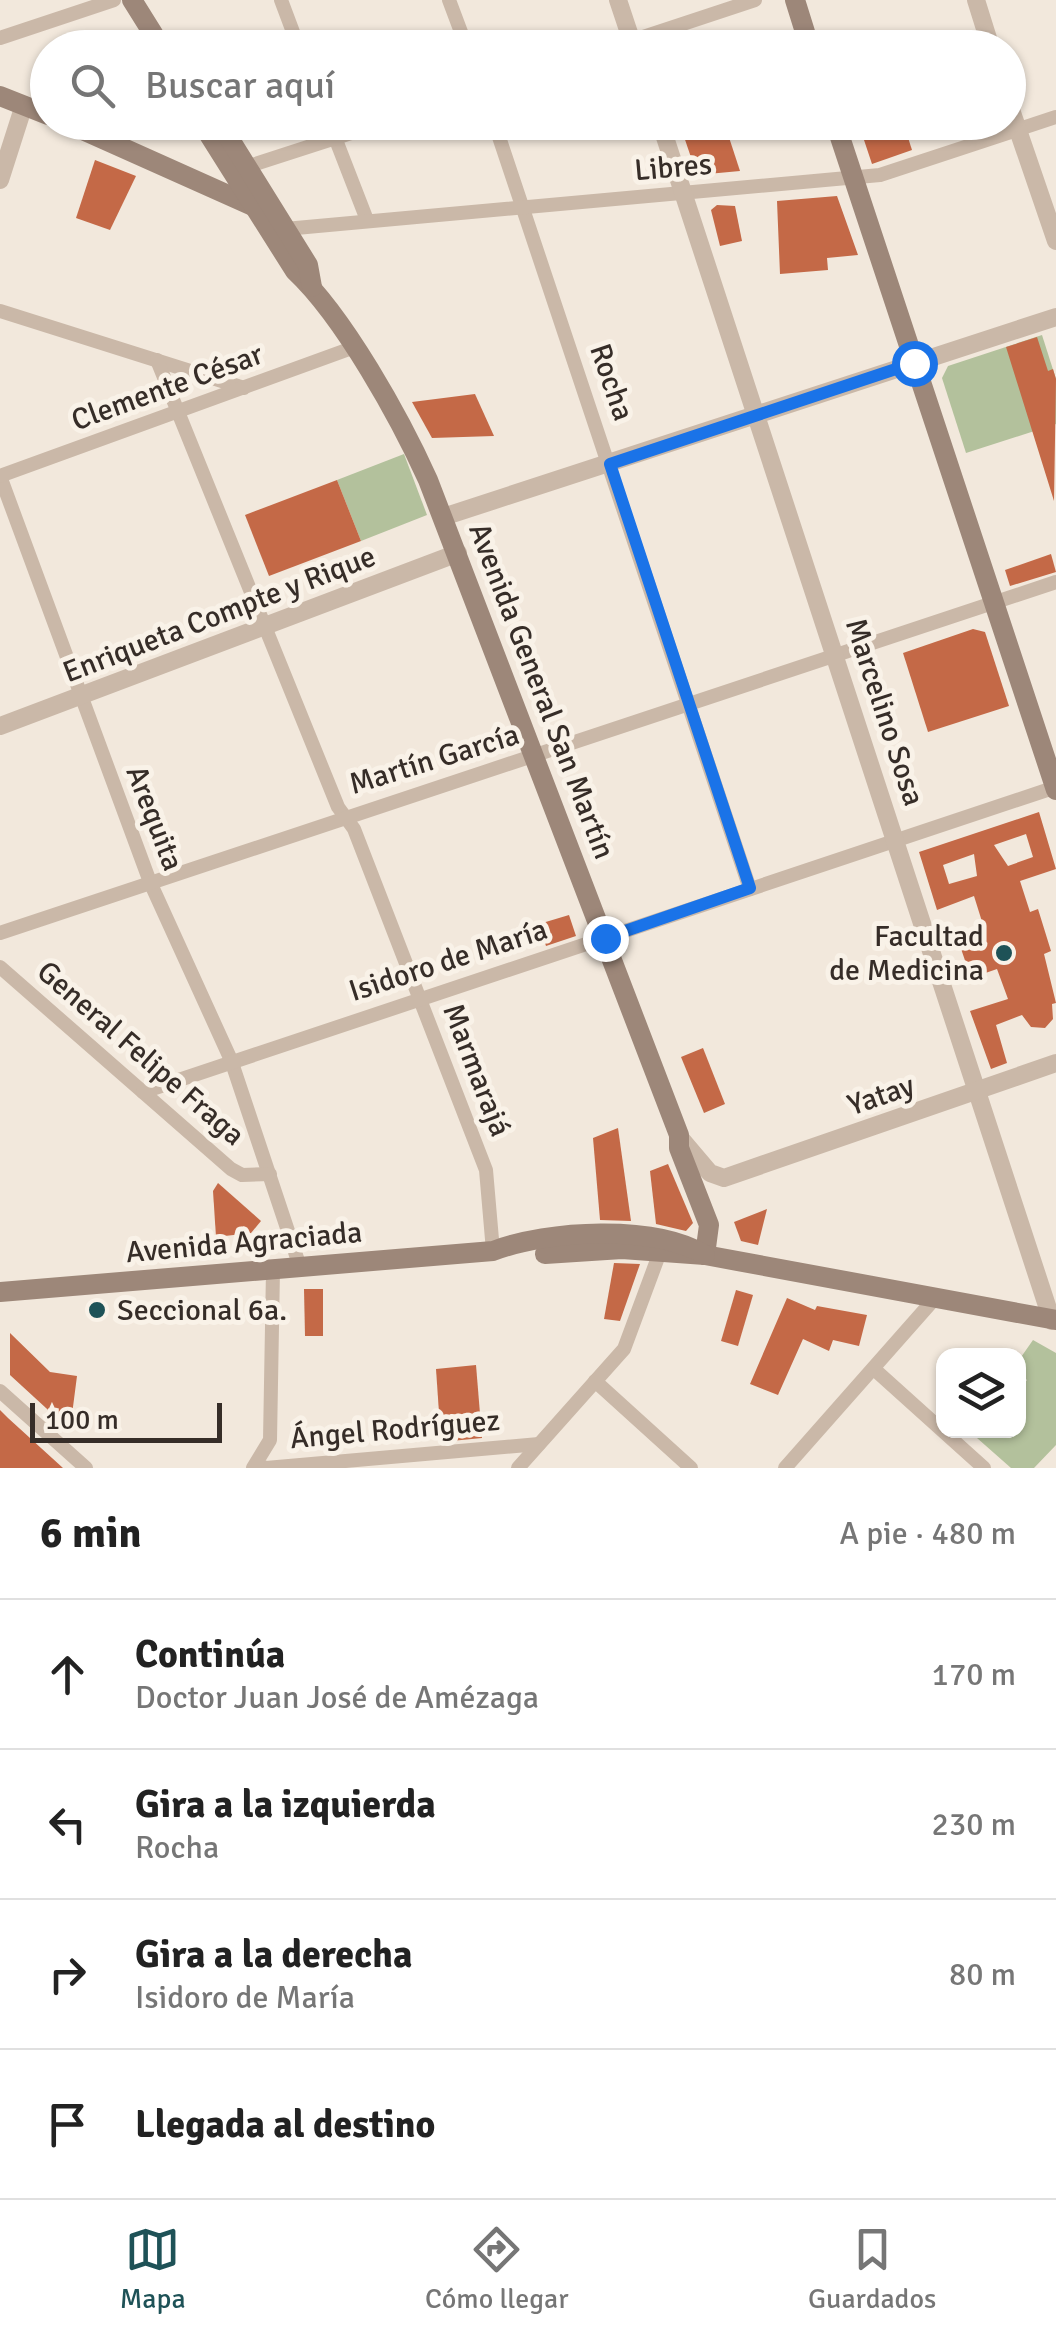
<!DOCTYPE html>
<html lang="es">
<head>
<meta charset="utf-8">
<style>
	body { margin:0; font-family:Signika,sans-serif; background:#f2f2f2; color:#222 }
	.controls { position:absolute; right:30px; bottom:30px; display:grid; overflow:hidden; border-radius:20px; box-shadow:0 2px 8px #0004 }
	.controls button { width:90px; height:90px; display:grid; place-items:center; padding:0; border:0; border-bottom:2px solid #e0e0e0; background:#fff; color:#222; font:50px sans-serif }
	.scale { position:absolute; left:30px; bottom:25px; width:192px; box-sizing:border-box; padding-left:10px; border:5px solid #362d28; border-top:0; font-size:28px; line-height:35px; white-space:nowrap; color:#362d28; -webkit-text-stroke:8px #f9f2e8; paint-order:stroke }
	.stop { position:absolute; width:30px; height:30px; margin:-22px; border:8px solid #1a73e8; border-radius:50%; background:#fff }
	.stop.end { background:#1a73e8; border-color:#fff; box-shadow:0 2px 10px #0008 }
	.list { margin:0; padding:0; list-style:none }
	h2 { display:flex; justify-content:space-between; align-items:center; height:130px; margin:0; padding:0 40px; font-size:42px }
	h2 small { font-size:32px; font-weight:400; color:#767676 }
	.list li { display:grid; grid-template-columns:65px 1fr auto; gap:30px; align-items:center; box-sizing:border-box; height:150px; padding:0 40px; border-top:2px solid #e0e0e0 }
	.list b { display:block; font-size:38px; white-space:nowrap }
	.list p { margin:0; font-size:32px; white-space:nowrap; color:#767676 }
	.list em { font-size:32px; font-style:normal; color:#767676 }
	.icon { flex:none; width:55px; height:55px; fill:none; stroke:currentColor; stroke-width:2; stroke-linecap:round; stroke-linejoin:round }
	.map { position:relative; flex:none; width:1056px; height:1468px; overflow:hidden }
	.search { position:absolute; background:#fff; box-shadow:0 2px 8px #0004; left:30px; right:30px; top:30px; height:110px; display:flex; align-items:center; gap:25px; box-sizing:border-box; padding:0 35px; border-radius:55px; color:#767676; font-size:38px }
	.sheet { height:730px; background:#fff }
	nav { display:flex; justify-content:space-around; align-items:center; box-sizing:border-box; height:140px; border-top:2px solid #e0e0e0; background:#fff; font-size:28px; color:#767676 }
	nav a { display:grid; justify-items:center; gap:5px }
	nav .on { color:#1e5257 }
	.map>svg:first-child { display:block }
</style>
</head>
<body>
<div class="map">
<svg width="1056" height="1468" viewBox="0 0 1056 1468">
	<rect width="100%" height="100%" fill="#f2e8dc"/>
	<g fill="#b3c19c">
		<path d="M1042 335 1056 379V424L966 453 942 378 948 366Z"/>
		<path d="M404 454 427 515 361 541 337 480Z"/>
		<path d="M1033 1340 1056 1353V1445L1034 1468H1011L977 1438 984 1431 1018 1430 1019 1390 1027 1380 1019 1374V1360Z"/>
	</g>
	<g fill="#c46947" fill-rule="evenodd">
		<path d="M679 122H724L740 171 697 175Z"/>
		<path d="M858 122H903L912 150 872 164Z"/>
		<path d="M95 160 136 176 110 230 76 218Z"/>
		<path d="M837 196 858 255 827 258 828 270 780 274 777 201Z"/>
		<path d="M717 205 735 206 742 241 720 246 711 210Z"/>
		<path d="M1037 337 1048 371 1053 369 1056 379 1054 501 1006 347Z"/>
		<path d="M475 394 494 436 432 438 412 402Z"/>
		<path d="M337 480 361 541 269 576 245 515Z"/>
		<path d="M1051 554 1056 572 1010 586 1005 570Z"/>
		<path d="M973 629 985 632 1009 706 928 732 903 653Z"/>
		<path d="M1039 812 1056 869 1020 881 1030 912 1038 909 1051 951 1044 954 1056 1003 1052 1004 1053 1019 1045 1028 1031 1027 1022 1015 996 1025 1007 1063 991 1069 970 1011 1008 999 997 969 971 978 957 937 984 928 974 896 937 910 919 852ZM1026 834 1033 857 1008 866 994 845ZM974 854 977 876 949 884 943 865Z"/>
		<path d="M569 915 576 936 546 946 539 924Z"/>
		<path d="M703 1048 725 1104 704 1113 681 1057Z"/>
		<path d="M618 1128 631 1221 600 1220 593 1138Z"/>
		<path d="M668 1164 693 1223 686 1231 656 1224 650 1171Z"/>
		<path d="M218 1183 261 1221 251 1233 216 1237 213 1191Z"/>
		<path d="M767 1209 758 1245 741 1241 734 1222Z"/>
		<path d="M614 1263 640 1264 620 1321 604 1319Z"/>
		<path d="M304 1289H323V1336H305Z"/>
		<path d="M736 1290 753 1295 738 1346 721 1341Z"/>
		<path d="M787 1298 815 1310 817 1306 867 1315 859 1346 833 1340 829 1351 803 1339 778 1395 750 1384Z"/>
		<path d="M10 1333 50 1372 77 1376 70 1430 10 1375Z"/>
		<path d="M476 1365 482 1438 441 1442 436 1369Z"/>
		<path d="M0 1410 8 1418 63 1468H0Z"/>
	</g>
	<g fill="none" stroke-linecap="round" stroke-linejoin="round">
		<g stroke="#cab8a8" stroke-width="14">
			<path d="M281 0 299 48"/>
			<path d="M449 0 467 48"/>
			<path d="M0 38 114 0"/>
			<path d="M610 48 755 0"/>
			<path d="M329 122 367 220"/>
			<path d="M494 122 750 889"/>
			<path d="M246 167 385 122"/>
			<path d="M285 229 880 175 1056 117"/>
			<path d="M0 311 244 388"/>
			<path d="M157 360 338 807 354 829 479 1152 486 1170 493 1251"/>
			<path d="M0 476 150 882 231 1060 300 1267"/>
			<path d="M0 476 352 348"/>
			<path d="M0 933 1056 582"/>
			<path d="M0 967 231 1169 242 1175 270 1174"/>
			<path d="M143 1092 1056 787"/>
			<path d="M874 1369 984 1468"/>
			<path d="M595 1381 691 1468"/>
			<path d="M0 1391 86 1468"/>
			<path d="M256 1465 266 1468 539 1444"/>
			<path d="M253 1468 270 1440 273 1270"/>
			<path d="M518 1468 624 1349 660 1252"/>
			<path d="M785 1468 936 1297"/>
		</g>
		<g stroke="#cab8a8" stroke-width="18">
			<path d="M618 0 634 48"/>
			<path d="M976 0 991 48"/>
			<path d="M1008 101 1056 241"/>
			<path d="M660 122 1052 1321"/>
			<path d="M0 180 24 105"/>
			<path d="M443 517 1056 317"/>
			<path d="M0 726 458 553"/>
			<path d="M682 1140 710 1173 724 1178 1056 1063"/>
		</g>
		<g stroke="#9d8779" stroke-width="20">
			<path d="M132 0 162 48"/>
			<path d="M795 0 810 48"/>
			<path d="M0 96 48 115"/>
			<path d="M65 122 253 206"/>
			<path d="M201 122 295 271C344 317 400 418 428 480L679 1135V1148L709 1225 705 1255"/>
			<path d="M219 122 308 265 312 287"/>
			<path d="M835 122 1056 790"/>
			<path d="M545 1254 622 1249 705 1255 1056 1320"/>
			<path d="M0 1292 493 1251C548 1230 655 1224 705 1255"/>
		</g>
	</g>
	<g fill="none" stroke-linecap="round" stroke-linejoin="round">
		<path stroke="#1a73e8" stroke-width="12" d="M605 938 750 888 610 464 914 363"/>
	</g>
	<g fill="#1e5257" stroke="#f9f2e8" stroke-width="4">
		<circle cx="1004" cy="953" r="10"/>
		<circle cx="97" cy="1310" r="10"/>
	</g>
	<g text-anchor="middle" stroke-width="10" stroke-linejoin="round" paint-order="stroke">
		<g font-size="30" fill="#362d28" stroke="#f9f2e8">
			<text transform="translate(673 167) rotate(-5)" y="10">Libres</text>
			<text transform="translate(612 382) rotate(71)" y="10">Rocha</text>
			<text transform="translate(167 387) rotate(-20)" y="10">Clemente César</text>
			<text transform="translate(219 614) rotate(-21)" y="10">Enriqueta Compte y Rique</text>
			<text transform="translate(542 691) rotate(69)" y="10">Avenida General San Martín</text>
			<text transform="translate(885 712) rotate(72)" y="10">Marcelino Sosa</text>
			<text transform="translate(434 759) rotate(-17)" y="10">Martín García</text>
			<text transform="translate(155 818) rotate(69)" y="10">Arequita</text>
			<text transform="translate(448 960) rotate(-18)" y="10">Isidoro de María</text>
			<text transform="translate(141 1053) rotate(41)" y="10">General Felipe Fraga</text>
			<text transform="translate(477 1070) rotate(69)" y="10">Marmarajá</text>
			<text transform="translate(881 1095) rotate(-19)" y="10">Yatay</text>
			<text transform="translate(244 1242) rotate(-5)" y="10">Avenida Agraciada</text>
			<text transform="translate(395 1429) rotate(-5)" y="10">Ángel Rodríguez</text>
		</g>
		<g font-size="30" fill="#362d28" stroke="#f9f2e8" text-anchor="end">
			<text x="984" y="946">Facultad<tspan x="984" dy="34">de Medicina</tspan></text>
			<text x="117" y="1320" text-anchor="start">Seccional 6a.</text>
		</g>
	</g>
</svg>
<div class="controls">
<button><svg class="icon" aria-label="layers" viewBox="0 0 24 24"><path d="M12 4l9 5-9 5-9-5zM3 14l9 5 9-5"/></svg></button>
</div>
<div class="scale">100 m</div>
<div class="stop" style="left:914px;top:363px"></div>
<div class="stop end" style="left:605px;top:938px"></div>
<div class="search"><svg class="icon" aria-label="search" viewBox="0 0 24 24"><circle cx="10" cy="10" r="6"/><path d="M15 15l6 6"/></svg>Buscar aquí</div>
</div>
<section class="sheet">
<h2>6 min<small>A pie · 480 m</small></h2>
<ul class="list">
<li><svg class="icon" aria-label="ahead" viewBox="0 0 24 24"><path d="M12 20V5M6 11l6-6 6 6"/></svg><div><b>Continúa</b><p>Doctor Juan José de Amézaga</p></div><em>170 m</em></li>
<li><svg class="icon" aria-label="left" viewBox="0 0 24 24"><path d="M17 20v-9H6M10 6l-5 5 5 5"/></svg><div><b>Gira a la izquierda</b><p>Rocha</p></div><em>230 m</em></li>
<li><svg class="icon" aria-label="right" viewBox="0 0 24 24"><path d="M7 20v-9h11M14 6l5 5-5 5"/></svg><div><b>Gira a la derecha</b><p>Isidoro de María</p></div><em>80 m</em></li>
<li><svg class="icon" aria-label="arrive" viewBox="0 0 24 24"><path d="M6 21V4h12l-3 4 3 4H6"/></svg><div><b>Llegada al destino</b></div></li>
</ul>
</section>
<nav>
<a class="on"><svg class="icon" aria-label="map" viewBox="0 0 24 24"><path d="M3 6l6-2 6 2 6-2v14l-6 2-6-2-6 2zM9 4v14M15 6v14"/></svg>Mapa</a>
<a><svg class="icon" aria-label="directions" viewBox="0 0 24 24"><path d="M12 3l9 9-9 9-9-9zM9 14v-3h6M13 9l2 2-2 2"/></svg>Cómo llegar</a>
<a><svg class="icon" aria-label="saved" viewBox="0 0 24 24"><path d="M7 4h10v16l-5-4-5 4z"/></svg>Guardados</a>
</nav>
</body>
</html>
